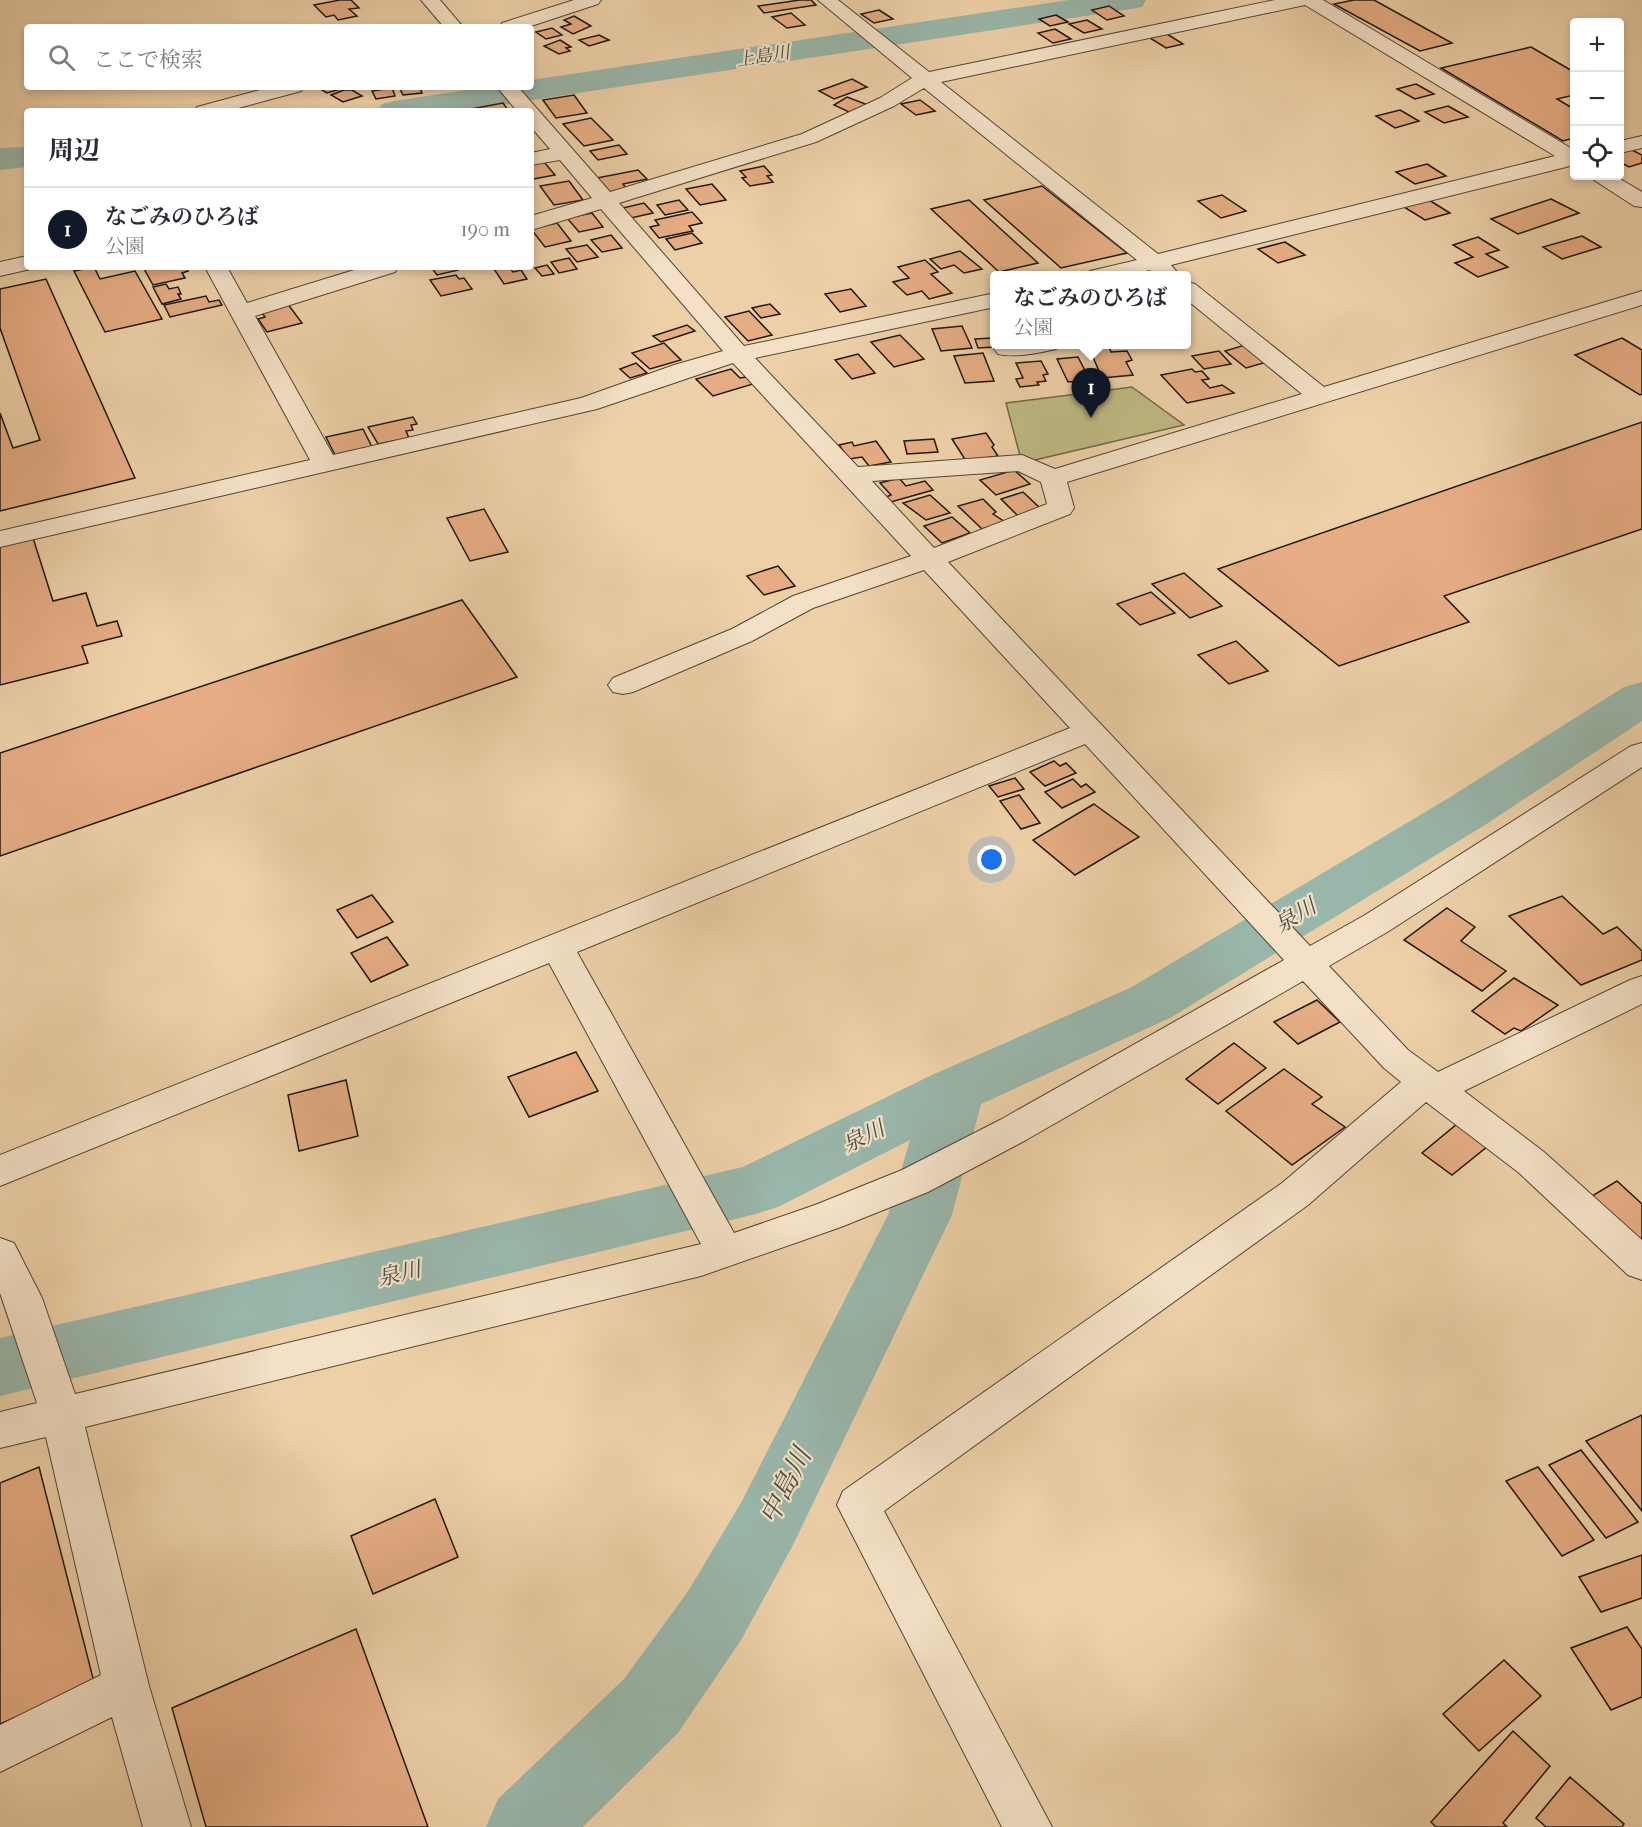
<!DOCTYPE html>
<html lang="ja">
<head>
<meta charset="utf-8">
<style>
	body { margin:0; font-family:"IM FELL French Canon","Noto Serif JP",serif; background:#f7f7f7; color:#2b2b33 }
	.controls { position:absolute; right:18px; top:18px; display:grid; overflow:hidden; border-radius:6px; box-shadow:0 3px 9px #0003 }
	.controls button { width:54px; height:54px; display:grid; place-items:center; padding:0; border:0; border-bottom:2px solid #e1e1e2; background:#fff; color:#2b2b33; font:30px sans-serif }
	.you { position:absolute; left:992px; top:860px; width:21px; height:21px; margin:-15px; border:4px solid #fff; border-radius:50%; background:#1a73e8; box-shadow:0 0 0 9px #1a73e833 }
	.badge { display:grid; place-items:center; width:39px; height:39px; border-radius:50%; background:#111827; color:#fff; font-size:20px; font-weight:700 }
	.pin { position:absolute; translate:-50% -50px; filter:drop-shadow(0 2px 3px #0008) }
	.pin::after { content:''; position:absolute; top:32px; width:21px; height:18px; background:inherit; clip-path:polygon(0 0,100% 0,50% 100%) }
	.popup { position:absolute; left:990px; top:271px; width:201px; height:78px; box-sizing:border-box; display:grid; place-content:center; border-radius:6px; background:#fff; filter:drop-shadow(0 2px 4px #0005); font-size:20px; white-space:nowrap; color:#7c7c81 }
	.popup b { font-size:22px; color:#2b2b33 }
	.popup::after { content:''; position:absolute; left:50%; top:100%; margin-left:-12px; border:12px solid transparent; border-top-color:#fff }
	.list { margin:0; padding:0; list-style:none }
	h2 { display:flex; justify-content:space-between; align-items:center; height:78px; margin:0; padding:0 24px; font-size:26px }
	h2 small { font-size:20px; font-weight:400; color:#7c7c81 }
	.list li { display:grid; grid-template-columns:39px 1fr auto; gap:18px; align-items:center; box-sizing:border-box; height:84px; padding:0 24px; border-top:2px solid #e1e1e2 }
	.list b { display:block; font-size:22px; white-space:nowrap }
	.list p { margin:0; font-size:20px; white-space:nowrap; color:#7c7c81 }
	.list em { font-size:20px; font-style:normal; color:#7c7c81 }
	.icon { flex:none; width:33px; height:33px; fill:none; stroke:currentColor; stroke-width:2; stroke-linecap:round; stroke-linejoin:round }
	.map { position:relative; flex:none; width:1642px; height:1827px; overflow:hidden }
	.search { position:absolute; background:#fff; box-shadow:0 3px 9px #0003; left:24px; top:24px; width:510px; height:66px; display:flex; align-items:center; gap:15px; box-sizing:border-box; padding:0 21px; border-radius:6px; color:#7c7c81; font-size:22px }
	.panel { position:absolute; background:#fff; box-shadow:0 3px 9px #0003; left:24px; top:108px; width:510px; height:162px; border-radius:6px }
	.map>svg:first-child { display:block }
</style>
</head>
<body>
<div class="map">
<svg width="1642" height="1827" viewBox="0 0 1642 1827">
	<rect width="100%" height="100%" fill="#edd0a8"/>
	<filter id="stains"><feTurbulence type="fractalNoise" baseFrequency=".00333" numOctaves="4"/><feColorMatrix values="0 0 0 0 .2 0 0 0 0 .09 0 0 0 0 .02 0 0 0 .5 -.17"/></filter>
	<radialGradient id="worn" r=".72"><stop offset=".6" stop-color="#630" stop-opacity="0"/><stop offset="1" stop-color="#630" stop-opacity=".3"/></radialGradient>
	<path fill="#bfb983" stroke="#6f6848" stroke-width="1.5" d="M1132 387 1184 425 1022 463 1006 403Z"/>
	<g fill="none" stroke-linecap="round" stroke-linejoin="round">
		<g fill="#99b6aa" fill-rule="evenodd">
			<path d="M1069 0H1146L1142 7 1131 9 461 111H377L382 104 394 101 487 87H531V80Z"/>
			<path d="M27 147V167L0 170V148Z"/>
			<path d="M1642 682V721L1485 825 1170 1018 981 1104 952 1215 792 1547 741 1640 678 1733 583 1827H486L498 1799 624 1679 689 1590 742 1501 888 1215 910 1140 778 1207 756 1214 0 1396V1338L743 1167 934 1074 1130 988 1447 799 1624 687Z"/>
		</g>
	</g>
	<g fill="#e6ad84" stroke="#1f160e" stroke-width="1.5">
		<path d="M340 0H351L359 8 349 9 357 16 338 20 334 15 326 17 314 5Z"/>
		<path d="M800 0H811L816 5 764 13 758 6Z"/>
		<path d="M1354 0H1374L1452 43 1420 51 1334 4Z"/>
		<path d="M1109 6 1124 16 1107 20 1092 10Z"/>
		<path d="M879 10 893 19 874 23 861 14Z"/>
		<path d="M791 13 805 25 787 28 772 17Z"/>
		<path d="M1056 15 1068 22 1050 26 1039 19Z"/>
		<path d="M574 16 591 26 573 34 561 27 571 24 564 20Z"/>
		<path d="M1087 20 1102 29 1084 33 1069 24Z"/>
		<path d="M552 28 562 35 546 39 536 32Z"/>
		<path d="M1055 29 1071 39 1053 43 1038 33Z"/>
		<path d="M1167 34 1183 44 1166 48 1150 38Z"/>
		<path d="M599 35 609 40 589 46 579 40Z"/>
		<path d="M560 40 571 47 566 48 570 51 559 54 544 46Z"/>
		<path d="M1531 47 1574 72V95L1557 99 1574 109V138L1563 141 1441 68Z"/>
		<path d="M852 79 867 87 834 99 819 91Z"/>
		<path d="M1416 84 1434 94 1415 99 1397 89Z"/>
		<path d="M317 87H342L344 88 327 93Z"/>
		<path d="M399 87H420L422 93 403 95Z"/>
		<path d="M392 88 395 96 376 99 372 91Z"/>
		<path d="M344 90H352L362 96 343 102 331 95Z"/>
		<path d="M574 95 587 113 556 118 543 100Z"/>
		<path d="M847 97 868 105 851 113 834 105Z"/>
		<path d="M920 100 935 111 916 115 901 104Z"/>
		<path d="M503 103 508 110 460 111Z"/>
		<path d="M1448 106 1468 117 1444 123 1425 112Z"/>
		<path d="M1400 110 1419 121 1395 128 1376 116Z"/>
		<path d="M591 118 613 140 584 146 563 124Z"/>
		<path d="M619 145 627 154 598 160 590 151Z"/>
		<path d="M1630 149 1642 155V163L1629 167 1620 162V152Z"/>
		<path d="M544 162 555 175 533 179 531 165Z"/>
		<path d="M1427 164 1446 176 1415 184 1396 172Z"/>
		<path d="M764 166 772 175 767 176 773 182 750 186 742 178 746 177 740 171Z"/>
		<path d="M638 170 647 179 623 184 626 188 610 192 597 178Z"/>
		<path d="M569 181 583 200 554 205 540 186Z"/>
		<path d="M712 184 726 200 700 205 686 189Z"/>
		<path d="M1042 186 1127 253 1061 268 984 200Z"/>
		<path d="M1222 195 1246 211 1221 218 1198 201Z"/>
		<path d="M1551 199 1579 213 1518 234 1491 219Z"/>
		<path d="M679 200 688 210 665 215 657 205Z"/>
		<path d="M969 200 1038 263 999 272 931 209Z"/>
		<path d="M1429 200 1450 213 1425 220 1404 207Z"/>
		<path d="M644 203 653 213 631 218 623 208Z"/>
		<path d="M692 212 702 223 689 226 693 231 659 238 650 227 659 225 655 220Z"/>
		<path d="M592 213 603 227 579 232 567 218Z"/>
		<path d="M557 223 571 241 545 247 531 229Z"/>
		<path d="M692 233 702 243 675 250 666 239Z"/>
		<path d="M611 235 622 248 602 252 591 240Z"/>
		<path d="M1582 236 1601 247 1562 259 1543 247Z"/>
		<path d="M1478 237 1499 250 1486 254 1508 267 1478 277 1455 263 1473 257 1453 245Z"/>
		<path d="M1285 242 1305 255 1278 263 1258 249Z"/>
		<path d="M587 245 598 257 577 262 566 249Z"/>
		<path d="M960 251 982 269 964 273 954 265 941 269 930 259Z"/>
		<path d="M569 258 577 269 559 273 551 262Z"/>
		<path d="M925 260 938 272 931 274 952 293 929 299 922 291 907 295 893 282 909 278 898 267Z"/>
		<path d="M547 265 554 274 542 276 535 268Z"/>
		<path d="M94 267 100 279 135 271 162 319 105 332 74 271Z"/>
		<path d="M143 267H186L188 271 182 273 185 278 153 285Z"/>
		<path d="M431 267H456L458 270 437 275Z"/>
		<path d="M509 267 513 272 521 270 527 279 504 284 494 269Z"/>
		<path d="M456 275 459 279 464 278 472 289 441 296 430 280Z"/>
		<path d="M46 279 135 478 0 511V413L13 448 40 440 0 328V289Z"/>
		<path d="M166 284 169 289 178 287 181 294H178L181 299 162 304 153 287Z"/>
		<path d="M851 289 866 306 840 312 825 294Z"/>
		<path d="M206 296 209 302 219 300 222 305 170 317 164 305Z"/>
		<path d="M287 303 302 323 267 332 258 319 265 317 262 313Z"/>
		<path d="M770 304 780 314 761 318 752 308Z"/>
		<path d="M749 311 772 335 748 341 725 317Z"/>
		<path d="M687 325 695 331 661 342 653 336Z"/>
		<path d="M962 326 972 348 941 351 932 329Z"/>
		<path d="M900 335 924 359 894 367 871 342Z"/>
		<path d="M992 338 995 347 978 348 975 339Z"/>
		<path d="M1622 338 1642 350V394L1640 395 1575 355Z"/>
		<path d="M664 343 681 360 650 369 632 353Z"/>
		<path d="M1245 345 1267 362 1246 368 1225 351Z"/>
		<path d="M1109 347 1111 352 1127 351 1132 360 1126 362 1133 375 1102 378 1089 348Z"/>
		<path d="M1219 351 1231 364 1204 369 1192 356Z"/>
		<path d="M983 353 994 381 965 383 954 356Z"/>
		<path d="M858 354 875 373 852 379 835 360Z"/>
		<path d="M1078 357 1090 380 1068 382 1057 359Z"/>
		<path d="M1041 361 1048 374 1043 375 1046 381 1037 382 1039 385 1020 387 1016 379 1023 378 1016 363Z"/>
		<path d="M636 363 647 373 630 378 620 369Z"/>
		<path d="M731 369 740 378 746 377 753 384 713 396 696 379Z"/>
		<path d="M1192 369 1195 372 1202 371 1209 379 1202 380 1210 388 1222 385 1234 393 1187 403 1161 375Z"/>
		<path d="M413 417 417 424 411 425 413 430 406 431 409 438 378 444 368 427Z"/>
		<path d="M1642 422V529L1444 596 1469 622 1339 666 1218 569Z"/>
		<path d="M363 429 372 447 335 455 326 437Z"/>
		<path d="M986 433 994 445 992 447 998 456 966 461 952 439Z"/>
		<path d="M934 439 938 452 907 454 904 441Z"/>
		<path d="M876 441 891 462 869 466 862 457 849 459 839 445 852 442 854 446Z"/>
		<path d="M1014 470 1030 484 996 495 980 480Z"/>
		<path d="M899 478 906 486 925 481 933 490 891 502 886 497 891 495 880 483Z"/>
		<path d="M1023 492 1041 509 1018 516 1001 499Z"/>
		<path d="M930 495 950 513 926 520 903 503Z"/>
		<path d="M983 499 996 512 993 514 1005 522 982 529 958 506Z"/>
		<path d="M484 509 508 552 470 561 447 518Z"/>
		<path d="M952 517 970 533 942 543 924 526Z"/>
		<path d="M33 538 53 601 86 593 97 626 117 621 122 636 82 646 88 663 0 685V546Z"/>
		<path d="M778 566 795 586 764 595 747 576Z"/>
		<path d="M1184 573 1222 606 1190 618 1152 584Z"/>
		<path d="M1151 592 1175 613 1140 625 1117 604Z"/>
		<path d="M462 600 517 677 0 856V753Z"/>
		<path d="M1236 641 1268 671 1229 684 1198 655Z"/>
		<path d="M1054 761 1060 766 1066 763 1076 773 1045 786 1030 772Z"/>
		<path d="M1015 778 1024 789 998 797 989 786Z"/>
		<path d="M1073 779 1081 787 1086 784 1095 792 1062 808 1045 792Z"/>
		<path d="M1019 795 1040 823 1021 829 1000 801Z"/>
		<path d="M1094 804 1139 837 1075 875 1033 840Z"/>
		<path d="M372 895 393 922 357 938 337 910Z"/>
		<path d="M1562 896 1603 934 1617 927 1642 951V960L1581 985 1509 916Z"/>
		<path d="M1447 908 1475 927 1461 941 1506 971 1482 991 1404 940Z"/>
		<path d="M387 937 408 965 371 982 351 953Z"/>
		<path d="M1514 978 1558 1005 1521 1031 1514 1028 1505 1034 1472 1011Z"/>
		<path d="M1317 1000 1340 1022 1298 1044 1274 1022Z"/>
		<path d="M1234 1043 1266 1068 1218 1104 1186 1079Z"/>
		<path d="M576 1052 598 1091 529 1117 508 1077Z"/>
		<path d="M1284 1069 1322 1097 1312 1104 1345 1127 1292 1165 1226 1111Z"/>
		<path d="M346 1080 358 1136 299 1151 288 1095Z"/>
		<path d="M1457 1124 1488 1146 1452 1175 1422 1153Z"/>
		<path d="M1617 1181 1642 1204V1245L1587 1199Z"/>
		<path d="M1642 1415V1511L1586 1441Z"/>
		<path d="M1581 1450 1638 1522 1606 1538 1549 1465Z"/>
		<path d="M39 1467 94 1682 0 1724V1483Z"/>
		<path d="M1538 1467 1594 1540 1562 1556 1506 1481Z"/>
		<path d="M435 1499 458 1557 373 1594 351 1536Z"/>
		<path d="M1642 1555V1598L1601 1612 1579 1577Z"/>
		<path d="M1627 1627 1642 1649V1697L1611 1710 1571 1648Z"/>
		<path d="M356 1629 428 1827H206L172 1708Z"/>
		<path d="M1504 1660 1541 1696 1479 1751 1443 1714Z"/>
		<path d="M1513 1731 1550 1766 1503 1823 1507 1827H1436L1431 1822Z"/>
		<path d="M1570 1777 1624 1824 1622 1827H1546L1536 1818Z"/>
	</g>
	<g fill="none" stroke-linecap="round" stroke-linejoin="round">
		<defs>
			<g id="minor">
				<path d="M421 0H440L463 27H444Z"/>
				<path d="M574 0H601L598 4 528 27H500L502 23Z"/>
				<path d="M818 0H838L929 72 1275 0H1323L1574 150V165L1171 265 1177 272 1175 276H1156L1150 270 1127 276H1087L1090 271 1137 260 924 88 894 106 816 142 619 203 744 346 995 293V307L755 358 858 467 1022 455 1055 469 1302 394 1187 300V282L1195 284 1324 387 1642 291V305L1067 482 1074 508 1070 514 948 562 1310 946 1365 915 1631 746 1642 743V767L1389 931 1329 966 1408 1050 1438 1072 1630 980 1642 976V1004L1464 1091 1544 1152 1642 1240V1280L1628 1275 1518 1172 1426 1102 1308 1205 884 1511 1052 1827H1002L837 1505 843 1491 1282 1183 1401 1082 1384 1068 1303 981 1026 1140 928 1192 841 1227 701 1276 85 1427 149 1686 191 1827H143L112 1717 0 1772V1725L101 1675 46 1437 0 1448V1412L37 1403 0 1293V1238L14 1243 42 1298 75 1394 701 1244 549 963 0 1186V1155L1070 728 924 570 813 608 752 641 633 692 623 694 613 692 608 685 613 678 732 629 793 596 911 556 733 363 597 409 0 547V531L310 460 205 267H227L247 303 364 267H398L395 272 255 316 333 455 581 398 674 365 723 351 601 209 531 230V216L592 198 560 160 531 165V153L550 149 531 127V111H517L497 87H518L610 192 802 134 880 98 912 78ZM1305 5 1555 156 1158 254 941 82ZM1018 471 1041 482 1047 504 934 548 872 481ZM1085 744 1284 960 1000 1120 902 1170 815 1205 734 1233 577 952Z"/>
				<path d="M271 87H304L301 91 227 111H194L197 107Z"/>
				<path d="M1642 136V148L1620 153V141Z"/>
				<path d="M1590 176H1615L1642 192V207L1634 206 1594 180Z"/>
				<path d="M27 256V267L35 268 0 276V262Z"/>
				<path d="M995 341V344H1060L1056 349C1039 353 1015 358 998 354L994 349Z"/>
			</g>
		</defs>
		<use href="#minor" stroke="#524434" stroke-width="2"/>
		<use href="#minor" fill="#f3e0c6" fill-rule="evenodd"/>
	</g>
	<g text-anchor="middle" stroke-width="4.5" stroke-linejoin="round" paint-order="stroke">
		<g font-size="18" font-style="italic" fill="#4a4e45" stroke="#f3e0c6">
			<text transform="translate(763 56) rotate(-9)" y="6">上島川</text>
		</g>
		<g font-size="22" font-style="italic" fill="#4a4e45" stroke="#f3e0c6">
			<text transform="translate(1295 915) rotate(-31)" y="8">泉川</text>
			<text transform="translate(863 1136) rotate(-26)" y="8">泉川</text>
			<text transform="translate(399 1273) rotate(-13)" y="8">泉川</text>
		</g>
		<g font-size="27" font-style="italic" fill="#4a4e45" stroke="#f3e0c6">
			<text transform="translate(785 1486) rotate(-63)" y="9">中島川</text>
		</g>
	</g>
	<rect width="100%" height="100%" filter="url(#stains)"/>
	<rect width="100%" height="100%" fill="url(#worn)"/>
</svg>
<div class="controls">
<button>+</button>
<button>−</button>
<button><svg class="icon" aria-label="locate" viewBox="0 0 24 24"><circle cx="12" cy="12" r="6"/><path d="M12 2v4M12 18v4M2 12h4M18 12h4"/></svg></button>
</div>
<div class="you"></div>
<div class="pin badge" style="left:1091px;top:418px">1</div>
<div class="popup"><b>なごみのひろば</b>公園</div>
<div class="search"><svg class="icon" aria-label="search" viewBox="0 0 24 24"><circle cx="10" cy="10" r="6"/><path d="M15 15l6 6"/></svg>ここで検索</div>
<section class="panel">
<h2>周辺<small></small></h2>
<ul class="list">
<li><span class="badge">1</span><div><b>なごみのひろば</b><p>公園</p></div><em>190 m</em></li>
</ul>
</section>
</div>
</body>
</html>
